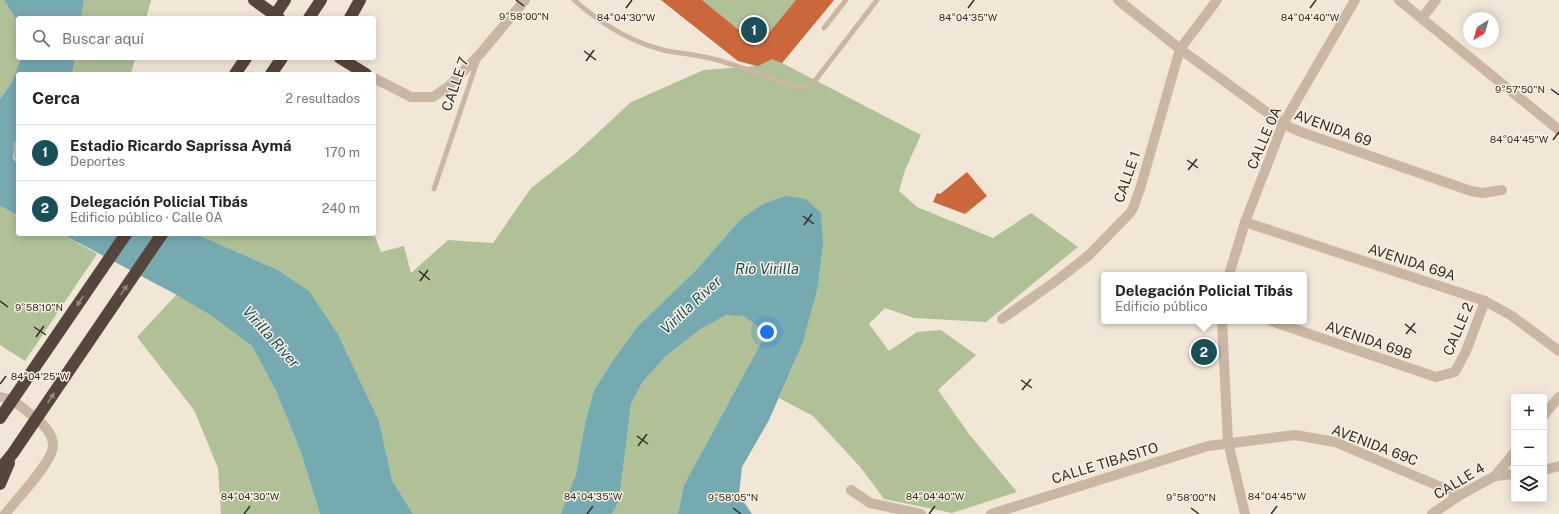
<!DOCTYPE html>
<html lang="es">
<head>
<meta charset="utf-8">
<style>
	body { margin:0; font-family:"Public Sans",sans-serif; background:#f6f6f6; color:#222 }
	.controls { position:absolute; right:12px; bottom:12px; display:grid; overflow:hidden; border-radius:4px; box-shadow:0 2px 10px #0003 }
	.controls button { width:36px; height:36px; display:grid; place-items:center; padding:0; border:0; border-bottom:1px solid #e0e0e0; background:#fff; color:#222; font:20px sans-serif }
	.compass { position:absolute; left:1463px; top:12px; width:36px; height:36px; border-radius:50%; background:#fff; box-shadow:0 2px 10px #0003; rotate:217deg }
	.you { position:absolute; left:767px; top:332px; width:14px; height:14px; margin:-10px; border:3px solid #fff; border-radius:50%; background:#1a73e8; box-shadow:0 0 0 6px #1a73e833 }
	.badge { display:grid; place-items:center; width:26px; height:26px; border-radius:50%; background:#195058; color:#fff; font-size:13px; font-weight:700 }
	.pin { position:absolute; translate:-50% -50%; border:2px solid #fff; box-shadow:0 1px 4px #0006 }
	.popup { position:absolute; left:1101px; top:272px; width:206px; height:52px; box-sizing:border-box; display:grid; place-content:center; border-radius:4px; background:#fff; filter:drop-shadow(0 1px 3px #0005); font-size:13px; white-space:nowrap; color:#767676 }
	.popup b { font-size:15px; color:#222 }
	.popup::after { content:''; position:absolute; left:50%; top:100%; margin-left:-8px; border:8px solid transparent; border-top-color:#fff }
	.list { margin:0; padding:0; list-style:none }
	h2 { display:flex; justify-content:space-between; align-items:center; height:52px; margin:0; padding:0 16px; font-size:17px }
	h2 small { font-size:13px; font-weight:400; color:#767676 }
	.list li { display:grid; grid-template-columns:26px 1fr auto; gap:12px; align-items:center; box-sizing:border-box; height:56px; padding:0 16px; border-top:1px solid #e0e0e0 }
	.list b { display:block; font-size:15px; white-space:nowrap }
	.list p { margin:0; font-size:13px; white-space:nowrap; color:#767676 }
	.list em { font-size:13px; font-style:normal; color:#767676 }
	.icon { flex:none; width:22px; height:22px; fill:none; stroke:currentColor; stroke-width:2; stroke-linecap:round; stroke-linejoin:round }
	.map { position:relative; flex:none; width:1559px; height:514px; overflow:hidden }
	.search { position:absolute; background:#fff; box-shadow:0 2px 10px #0003; left:16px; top:16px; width:360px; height:44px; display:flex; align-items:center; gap:10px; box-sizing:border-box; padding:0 14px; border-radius:4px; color:#767676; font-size:15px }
	.panel { position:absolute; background:#fff; box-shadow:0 2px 10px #0003; left:16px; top:72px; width:360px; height:164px; border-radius:4px }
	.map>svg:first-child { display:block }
</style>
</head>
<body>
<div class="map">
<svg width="1559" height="514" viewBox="0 0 1559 514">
	<rect width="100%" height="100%" fill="#f2e7d7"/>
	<g fill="#b0c197">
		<path d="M0 0H4L18 23V58H21L12 82 0 99Z"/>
		<path d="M84 0H151L146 18H81Z"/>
		<path d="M661 0H834L782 63 921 135 905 170 899 191 917 207 993 238 1031 213 1078 247 986 322 914 318 885 308 869 324 889 351 917 332 941 330 976 355 938 390 969 434 1017 492 952 513 884 499 861 468 813 416 779 398 802 345 740 220 696 270 638 326 615 357 594 390 585 423 576 474 564 511 561 514H413L392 480 379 421 339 336 276 269 196 234H233L235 236 237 234H374L381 252 404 246 411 273 448 240 493 243 531 188 575 154 631 102 704 70 755 66 738 61Z"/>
		<path d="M75 58H135L131 74H72Z"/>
		<path d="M18 138V165C12 156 11 147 18 138Z"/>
		<path d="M0 206 18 215V234H62L97 254 25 361 0 345Z"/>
		<path d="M177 294 210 315 252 346 276 391 300 450 320 514H221L218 468 194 410 137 337Z"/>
		<path d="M726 314 743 316 759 327 762 341 684 485 678 514H612L619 501 631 404 642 383 665 357 702 328Z"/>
	</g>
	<g fill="#75aab0">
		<path d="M4 0H84L81 18H18V23Z"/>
		<path d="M21 58H75L72 74H18V138L14 144 13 158 18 165V215L0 206V99L12 82Z"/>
		<path d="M786 196 806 199 821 213 823 243 817 290 802 345 769 420 742 467 739 495 752 514H678L684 485 762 341 759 327 743 316 726 315 702 328 665 357 642 383 631 404 619 501 612 514H561L576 474 585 423 594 390 615 357 638 326 696 270 740 220 763 204Z"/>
		<path d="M62 234H196L276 269 309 291 339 336 379 421 392 480 413 514H320L300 450 276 391 252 346 210 315 177 295Z"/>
	</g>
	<g fill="#cc673b">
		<path d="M661 0H702L758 46 796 0H834L782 63 772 59 758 66 738 61Z"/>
		<path d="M967 172 987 196 965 214 933 202 937 193 940 194Z"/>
	</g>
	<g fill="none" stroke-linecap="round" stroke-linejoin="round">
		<g stroke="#cab7a3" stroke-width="5">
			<path d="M574 0C601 24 632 43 667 51 686 54 706 56 724 62 747 69 770 78 793 86L804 87 814 82 877 0"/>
			<path d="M824 28 846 0"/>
			<path d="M434 189 478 59"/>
		</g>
		<g stroke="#cab7a3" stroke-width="10">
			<path d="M1118 0 1180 49 1283 124 1301 132 1471 191 1483 193 1502 190"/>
			<path d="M1399 0 1559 130"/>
			<path d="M1422 18 1436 0"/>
			<path d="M374 78 411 97H433L449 86 480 54 525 0"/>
			<path d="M1245 222 1485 301 1512 316 1559 351"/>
			<path d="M1229 275 1245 222 1283 124 1355 0"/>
			<path d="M1002 319 1060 278 1089 255 1130 213 1133 208 1140 189 1180 49 1217 0"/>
			<path d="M1222 321 1228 442 1245 514"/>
			<path d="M1271 321 1436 377 1455 372 1466 351 1485 301"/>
			<path d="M0 397C13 398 24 409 34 417 42 423 52 432 53 444 55 460 16 500 5 514"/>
			<path d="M1544 415 1559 397"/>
			<path d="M1544 470 1559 466"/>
			<path d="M1495 476 1514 474"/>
			<path d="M851 490 870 503 921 514"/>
			<path d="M991 514 1208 446 1295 435 1335 442 1460 495"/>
			<path d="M1432 514 1460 495 1495 476 1514 453"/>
		</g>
		<g stroke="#56453c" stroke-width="12">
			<path d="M254 0 279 18"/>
			<path d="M273 18 285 0"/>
			<path d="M309 18 321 0"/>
			<path d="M350 18 360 0"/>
			<path d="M340 58 366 74"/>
			<path d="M235 74 246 58"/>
			<path d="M271 74 282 58"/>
			<path d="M0 418 126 234"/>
			<path d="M0 469 13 453 162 234"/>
			<path d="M0 484 9 463"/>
		</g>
	</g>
	<defs><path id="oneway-solid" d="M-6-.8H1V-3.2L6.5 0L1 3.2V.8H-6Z"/></defs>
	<g fill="#988a7f">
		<use href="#oneway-solid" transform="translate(124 290) rotate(-56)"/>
		<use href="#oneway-solid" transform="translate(80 301) rotate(124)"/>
		<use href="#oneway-solid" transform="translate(51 398) rotate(-56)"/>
	</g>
	<path fill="none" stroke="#352b25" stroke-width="1.5" d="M516 0 524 6M626 8 632 0M968 8 974 0M1310 8 1316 0M584 51 596 60M586 61 594 50M1551 89 1559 95M1553 140 1559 132M1187 160 1198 168M1188 170 1197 159M803 216 814 224M804 225 812 214M419 271 430 280M420 281 428 270M0 301 8 307M1405 324 1416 333M34 327 46 335M1406 334 1415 323M36 337 44 326M1021 380 1032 388M0 384 6 376M1022 390 1031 379M637 436 648 444M638 446 647 434M733 508 741 514M1191 508 1199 514M244 514 250 506M587 514 593 506M929 514 935 506M1271 514 1277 506"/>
	<g text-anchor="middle" stroke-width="3" stroke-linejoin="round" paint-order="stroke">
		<g font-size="14" fill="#352b25" stroke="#faf1e3">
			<text transform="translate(455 84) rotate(-71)" y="5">CALLE 7</text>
			<text transform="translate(1333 128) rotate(20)" y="5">AVENIDA 69</text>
			<text transform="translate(1264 138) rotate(-67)" y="5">CALLE 0A</text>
			<text transform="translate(1127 177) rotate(-71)" y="5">CALLE 1</text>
			<text transform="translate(1412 262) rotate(18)" y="5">AVENIDA 69A</text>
			<text transform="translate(1458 329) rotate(-67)" y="5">CALLE 2</text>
			<text transform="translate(1369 340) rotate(19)" y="5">AVENIDA 69B</text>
			<text transform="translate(1375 445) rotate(21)" y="5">AVENIDA 69C</text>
			<text transform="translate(1105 463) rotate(-17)" y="5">CALLE TIBASITO</text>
			<text transform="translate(1459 481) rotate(-31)" y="5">CALLE 4</text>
		</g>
		<g font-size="15" font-style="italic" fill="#195058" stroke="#faf1e3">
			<text x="767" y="274">Río Virilla</text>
			<text transform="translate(691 305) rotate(-43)" y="5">Virilla River</text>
			<text transform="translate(271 337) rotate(48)" y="5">Virilla River</text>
		</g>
	</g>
	<g font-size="10" text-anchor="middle" fill="#352b25" stroke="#faf1e3" stroke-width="3" stroke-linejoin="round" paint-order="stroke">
		<text x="524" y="20">9°58'00"N</text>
		<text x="626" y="21">84°04'30"W</text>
		<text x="968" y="21">84°04'35"W</text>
		<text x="1310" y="21">84°04'40"W</text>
		<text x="1520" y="93">9°57'50"N</text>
		<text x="1519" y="143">84°04'45"W</text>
		<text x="39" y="311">9°58'10"N</text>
		<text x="40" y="380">84°04'25"W</text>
		<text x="250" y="500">84°04'30"W</text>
		<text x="593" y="500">84°04'35"W</text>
		<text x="935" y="500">84°04'40"W</text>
		<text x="1277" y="500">84°04'45"W</text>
		<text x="733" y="501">9°58'05"N</text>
		<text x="1191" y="501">9°58'00"N</text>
	</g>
</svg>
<div class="controls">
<button>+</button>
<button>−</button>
<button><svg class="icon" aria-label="layers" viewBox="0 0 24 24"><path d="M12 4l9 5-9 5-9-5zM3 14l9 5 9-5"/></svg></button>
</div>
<svg class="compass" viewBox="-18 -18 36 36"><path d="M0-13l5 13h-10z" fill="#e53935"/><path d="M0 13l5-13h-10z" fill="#767676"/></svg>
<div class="you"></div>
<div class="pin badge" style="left:754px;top:30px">1</div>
<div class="pin badge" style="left:1204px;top:352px">2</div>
<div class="popup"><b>Delegación Policial Tibás</b>Edificio público</div>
<div class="search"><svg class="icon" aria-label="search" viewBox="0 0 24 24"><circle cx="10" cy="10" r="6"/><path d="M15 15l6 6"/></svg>Buscar aquí</div>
<section class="panel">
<h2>Cerca<small>2 resultados</small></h2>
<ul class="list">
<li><span class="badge">1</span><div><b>Estadio Ricardo Saprissa Aymá</b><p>Deportes</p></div><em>170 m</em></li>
<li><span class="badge">2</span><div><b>Delegación Policial Tibás</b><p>Edificio público · Calle 0A</p></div><em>240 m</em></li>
</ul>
</section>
</div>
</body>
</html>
